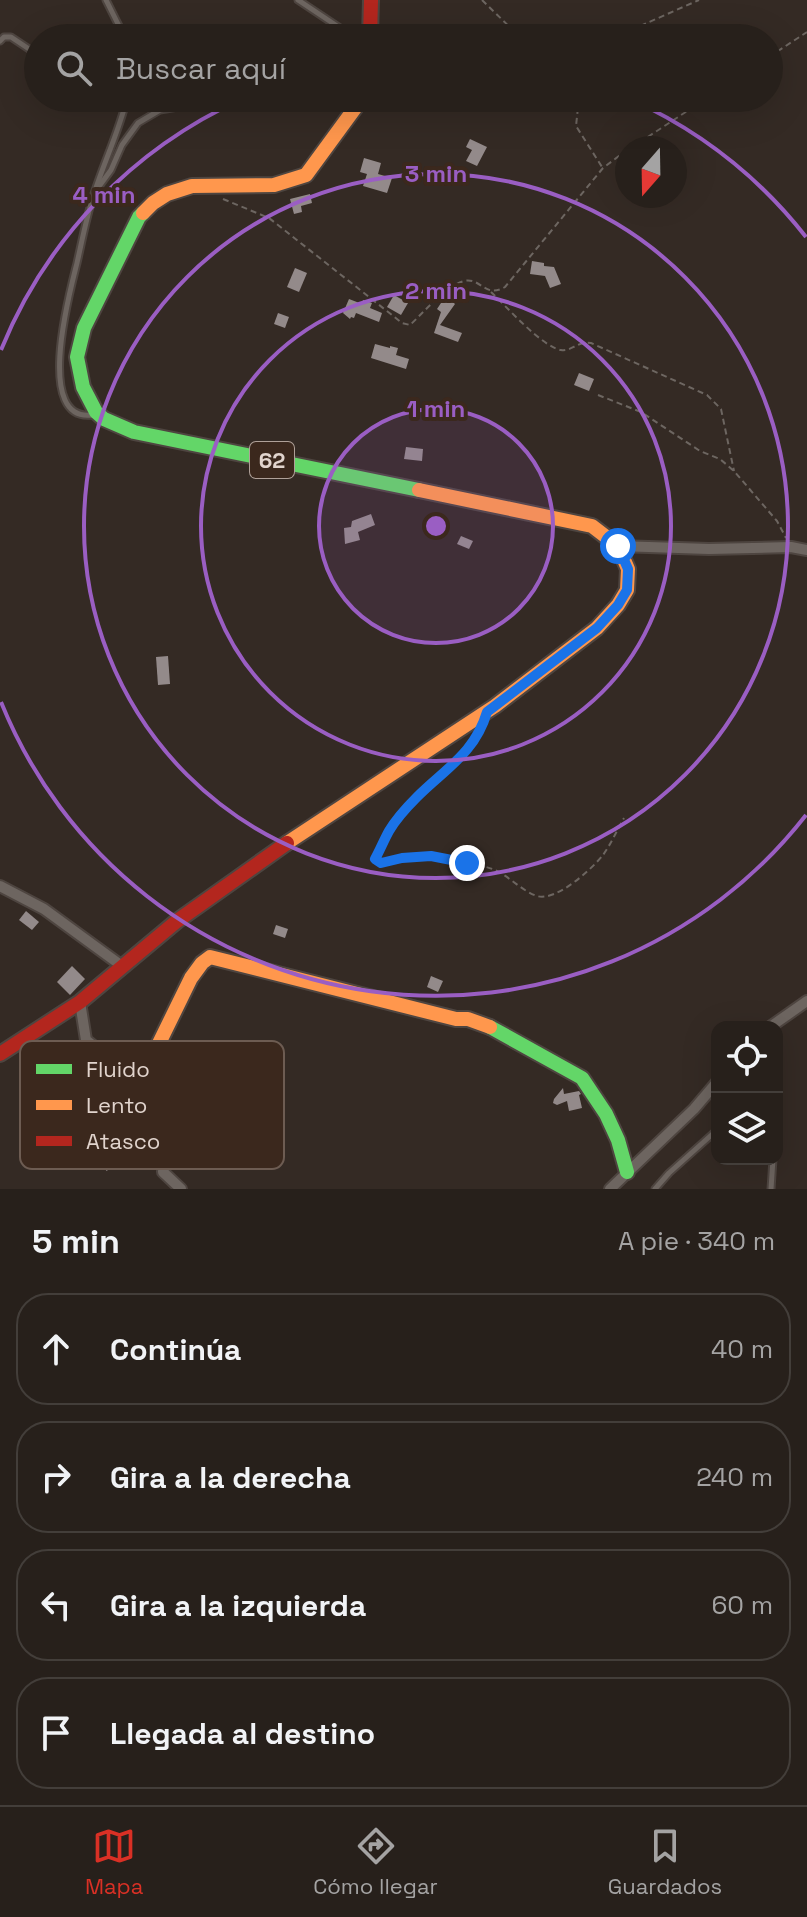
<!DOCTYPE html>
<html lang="es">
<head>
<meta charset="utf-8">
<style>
	body { margin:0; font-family:"Space Grotesk",sans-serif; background:#2f2824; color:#f1f3f6 }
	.controls { position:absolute; right:24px; bottom:24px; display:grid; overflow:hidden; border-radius:16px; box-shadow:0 8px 32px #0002 }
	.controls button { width:72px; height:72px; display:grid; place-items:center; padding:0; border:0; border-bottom:2px solid #433e3a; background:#27201b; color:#f1f3f6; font:40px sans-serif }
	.compass { position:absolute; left:615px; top:136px; width:72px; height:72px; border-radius:50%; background:#27201b; box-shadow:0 8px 32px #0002; rotate:200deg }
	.stop { position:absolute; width:24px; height:24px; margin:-18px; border:6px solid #1a73e8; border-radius:50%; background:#fff }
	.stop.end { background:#1a73e8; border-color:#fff; box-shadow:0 2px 8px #0008 }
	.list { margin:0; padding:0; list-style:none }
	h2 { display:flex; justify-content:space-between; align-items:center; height:104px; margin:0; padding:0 32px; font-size:34px }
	h2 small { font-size:26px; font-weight:400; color:#a4a3a3 }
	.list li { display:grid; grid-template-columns:52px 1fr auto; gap:24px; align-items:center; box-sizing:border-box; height:112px; margin:0 16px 16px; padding:0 16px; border:2px solid #433e3a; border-radius:32px }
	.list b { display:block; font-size:30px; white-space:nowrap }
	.list em { font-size:26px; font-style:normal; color:#a4a3a3 }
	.icon { flex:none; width:44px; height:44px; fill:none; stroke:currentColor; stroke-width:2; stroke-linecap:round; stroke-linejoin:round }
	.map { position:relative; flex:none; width:807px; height:1189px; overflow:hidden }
	.search { position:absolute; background:#27201b; box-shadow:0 8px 32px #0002; left:24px; right:24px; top:24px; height:88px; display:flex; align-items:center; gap:20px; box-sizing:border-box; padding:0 28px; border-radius:44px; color:#a4a3a3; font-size:30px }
	.sheet { height:616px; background:#27201b }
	nav { display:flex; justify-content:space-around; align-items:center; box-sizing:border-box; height:112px; border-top:2px solid #433e3a; background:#27201b; font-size:22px; color:#a4a3a3 }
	nav a { display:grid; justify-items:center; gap:4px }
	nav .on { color:#d93025 }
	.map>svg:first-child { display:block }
</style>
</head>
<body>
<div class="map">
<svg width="807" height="1189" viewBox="0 0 807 1189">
	<rect width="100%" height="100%" fill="#342a24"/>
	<g fill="#938a8a">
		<path d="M470 139 487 147 477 166 466 161 472 150 466 147Z"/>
		<path d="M364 158 381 163 378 174 392 178 387 193 363 186 367 174 360 172Z"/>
		<path d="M310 194 312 203 301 206 302 212 294 214 290 199Z"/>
		<path d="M532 261 544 263V266L554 267 561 284 550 288 545 276 530 274Z"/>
		<path d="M295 268 307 273 299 292 287 287Z"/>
		<path d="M449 291 456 296 452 301 455 304 440 325 462 333 458 342 434 333 441 312 437 309Z"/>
		<path d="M394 295 408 303 401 315 387 307Z"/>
		<path d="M349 299 362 304 363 300 372 303 370 308 382 313 379 322 356 313 354 318 351 317 350 319 343 313Z"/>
		<path d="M278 313 289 317 285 328 274 324Z"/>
		<path d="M375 344 390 348V346L398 348 396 355 409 359 406 369 371 358Z"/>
		<path d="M579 373 594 379 589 391 574 385Z"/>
		<path d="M406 447 423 449 422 461 404 459Z"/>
		<path d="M371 514 375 525 358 532 360 540 345 544 344 528 351 527 352 521Z"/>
		<path d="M461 536 473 541 469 549 457 544Z"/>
		<path d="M168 656 170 684 158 685 156 657Z"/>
		<path d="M26 911 39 922 32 930 19 920Z"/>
		<path d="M276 925 288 929 285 938 273 934Z"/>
		<path d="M72 966 85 979 70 995 57 982Z"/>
		<path d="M431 976 443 981 438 992 427 987Z"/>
		<path d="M563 1088 564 1094 579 1091 581 1094 579 1095 582 1108 569 1111 567 1101 557 1105 553 1103 554 1099Z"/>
		<path d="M94 1151 112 1163 107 1171 95 1162 92 1166 86 1161Z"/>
	</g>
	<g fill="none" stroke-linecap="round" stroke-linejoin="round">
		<defs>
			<g id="lane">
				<path d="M106 0 125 38"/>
				<path d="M298 0 355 38"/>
				<path d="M0 41 4 37H11L38 55"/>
				<path d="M100 185 111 170 122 145 138 123 160 110 178 107 185 98"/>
				<path d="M92 415C34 422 70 291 77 263 82 241 86 219 93 197 103 164 119 132 127 98"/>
				<path d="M655 1189 669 1173 717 1130"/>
				<path d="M771 1189 773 1159"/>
			</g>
			<g id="street">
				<path d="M618 546 709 549 791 547 807 550"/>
				<path d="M0 886 44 909 122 966"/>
				<path d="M80 1002 86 1040 112 1061 144 1074 153 1090 166 1136 163 1172 181 1189"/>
				<path d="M770 1027 807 1001"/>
				<path d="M610 1189 694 1109 717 1082"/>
			</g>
			<g id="fast">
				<path d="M143 213 139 217 84 328 77 357 83 387 96 412 104 419 134 432 419 490"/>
				<path d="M490 1027 582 1078 606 1114 618 1140 627 1172"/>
			</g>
			<g id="slow">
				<path d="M143 213 153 203 167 194 192 186 274 185 306 175 358 104 360 98"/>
				<path d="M287 843 495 706 597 628 618 605 627 590 628 569 618 546 592 526 419 490"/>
				<path d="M116 1148 144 1074 191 978 202 963 210 957 456 1019H468L490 1027"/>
			</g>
			<g id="jam">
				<path d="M370 38 371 0"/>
				<path d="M0 1054 80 1002 177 921 287 843"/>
			</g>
		</defs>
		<use href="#lane" stroke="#4e4540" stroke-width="9"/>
		<use href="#street" stroke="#4e4540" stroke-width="14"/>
		<use href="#fast" stroke="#4e4540" stroke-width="18"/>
		<use href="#slow" stroke="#4e4540" stroke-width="18"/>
		<use href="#jam" stroke="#4e4540" stroke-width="18"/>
		<g stroke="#6d6661" stroke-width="2" stroke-dasharray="6 4" stroke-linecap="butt">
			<path d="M482 0 521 38"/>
			<path d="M613 38 699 0"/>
			<path d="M769 57 807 32"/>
			<path d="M579 98 576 126 602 167"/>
			<path d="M631 148 707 98"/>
			<path d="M223 199 269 218 402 323 410 325C424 312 446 286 464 281 481 277 485 299 505 287L603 168 627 150"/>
			<path d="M491 292C506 306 542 347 561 350 571 352 577 341 591 343L707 395 721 409 734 471"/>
			<path d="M598 395 641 412 700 451 720 459 734 471 777 521 786 538"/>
			<path d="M480 733 458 761 442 774 415 799 390 829 375 859 381 863C393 862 404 857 417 856 432 855 481 864 495 870 510 877 522 891 537 896 556 902 592 869 603 855 611 844 617 830 624 818"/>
		</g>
		<use href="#lane" stroke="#6d6560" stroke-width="5"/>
		<use href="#street" stroke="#6d6560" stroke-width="10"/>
		<use href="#fast" stroke="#63d668" stroke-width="14"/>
		<use href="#slow" stroke="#ff974d" stroke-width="14"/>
		<use href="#jam" stroke="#b3261e" stroke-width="14"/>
	</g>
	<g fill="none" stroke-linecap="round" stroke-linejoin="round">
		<path stroke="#1a73e8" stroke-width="10" d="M467 863 431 856 402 858 381 863 375 859C380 850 384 840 389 831 396 819 407 807 417 797 445 769 475 753 487 712L597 628 618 605 627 590 628 569 618 546"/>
	</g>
	<circle cx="436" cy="526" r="117" fill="#9a5ec3" fill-opacity=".12"/>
	<g fill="none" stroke="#9a5ec3" stroke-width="4">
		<circle cx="436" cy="526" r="117"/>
		<circle cx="436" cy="526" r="235"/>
		<circle cx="436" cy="526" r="352"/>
		<path d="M806 815A469 469 0 0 1 1 702M1 350A469 469 0 0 1 242 99M630 99A469 469 0 0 1 806 237"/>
	</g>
	<g text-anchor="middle" stroke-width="8" stroke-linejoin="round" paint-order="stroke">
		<rect fill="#3b281d" stroke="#afa098" stroke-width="2" x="250" y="442" width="44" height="36" rx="6"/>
		<g font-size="22" font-weight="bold" fill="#e1d4cd">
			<text x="272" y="468">62</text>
		</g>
	</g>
	<rect x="20" y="1041" width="264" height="128" rx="12" fill="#3b281d" stroke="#6d5c52" stroke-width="2"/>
	<rect x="36" y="1064" width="36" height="10" fill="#63d668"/>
	<rect x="36" y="1100" width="36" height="10" fill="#ff974d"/>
	<rect x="36" y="1136" width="36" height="10" fill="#b3261e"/>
	<g font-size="22" fill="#e1d4cd">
		<text x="86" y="1077">Fluido</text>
		<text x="86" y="1113">Lento</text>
		<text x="86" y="1149">Atasco</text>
	</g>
	<circle cx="436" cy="526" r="12" fill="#9a5ec3" stroke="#3b281d" stroke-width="4"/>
	<g font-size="24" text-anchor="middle" font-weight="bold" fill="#9a5ec3" stroke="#3b281d" stroke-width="8" stroke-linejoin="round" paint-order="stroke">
		<text x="436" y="182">3 min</text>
		<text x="104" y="203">4 min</text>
		<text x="436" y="299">2 min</text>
		<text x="436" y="417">1 min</text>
	</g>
</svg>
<div class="controls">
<button><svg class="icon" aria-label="locate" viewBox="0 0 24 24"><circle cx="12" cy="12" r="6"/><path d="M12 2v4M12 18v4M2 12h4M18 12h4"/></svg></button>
<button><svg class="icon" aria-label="layers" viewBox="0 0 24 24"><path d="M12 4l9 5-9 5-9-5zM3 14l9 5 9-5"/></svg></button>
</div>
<svg class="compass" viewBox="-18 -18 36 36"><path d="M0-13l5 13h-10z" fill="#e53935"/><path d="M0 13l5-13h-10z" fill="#a4a3a3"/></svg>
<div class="stop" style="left:618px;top:546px"></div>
<div class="stop end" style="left:467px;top:863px"></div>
<div class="search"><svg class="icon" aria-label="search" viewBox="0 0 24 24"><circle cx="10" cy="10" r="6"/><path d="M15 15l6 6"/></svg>Buscar aquí</div>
</div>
<section class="sheet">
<h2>5 min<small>A pie · 340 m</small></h2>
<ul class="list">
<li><svg class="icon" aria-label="ahead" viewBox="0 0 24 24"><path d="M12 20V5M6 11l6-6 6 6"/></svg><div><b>Continúa</b></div><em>40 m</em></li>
<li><svg class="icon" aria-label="right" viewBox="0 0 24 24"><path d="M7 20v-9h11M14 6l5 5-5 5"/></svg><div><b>Gira a la derecha</b></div><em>240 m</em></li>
<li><svg class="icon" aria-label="left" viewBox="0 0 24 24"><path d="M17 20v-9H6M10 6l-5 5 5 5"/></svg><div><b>Gira a la izquierda</b></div><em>60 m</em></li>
<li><svg class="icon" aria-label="arrive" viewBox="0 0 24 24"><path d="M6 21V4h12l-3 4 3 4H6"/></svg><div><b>Llegada al destino</b></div></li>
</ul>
</section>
<nav>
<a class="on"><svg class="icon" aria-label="map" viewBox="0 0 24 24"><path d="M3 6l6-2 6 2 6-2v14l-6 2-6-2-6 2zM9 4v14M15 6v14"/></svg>Mapa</a>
<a><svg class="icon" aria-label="directions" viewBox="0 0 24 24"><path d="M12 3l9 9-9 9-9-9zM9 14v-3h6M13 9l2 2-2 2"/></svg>Cómo llegar</a>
<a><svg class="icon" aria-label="saved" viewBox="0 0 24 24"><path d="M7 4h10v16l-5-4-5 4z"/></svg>Guardados</a>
</nav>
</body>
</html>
